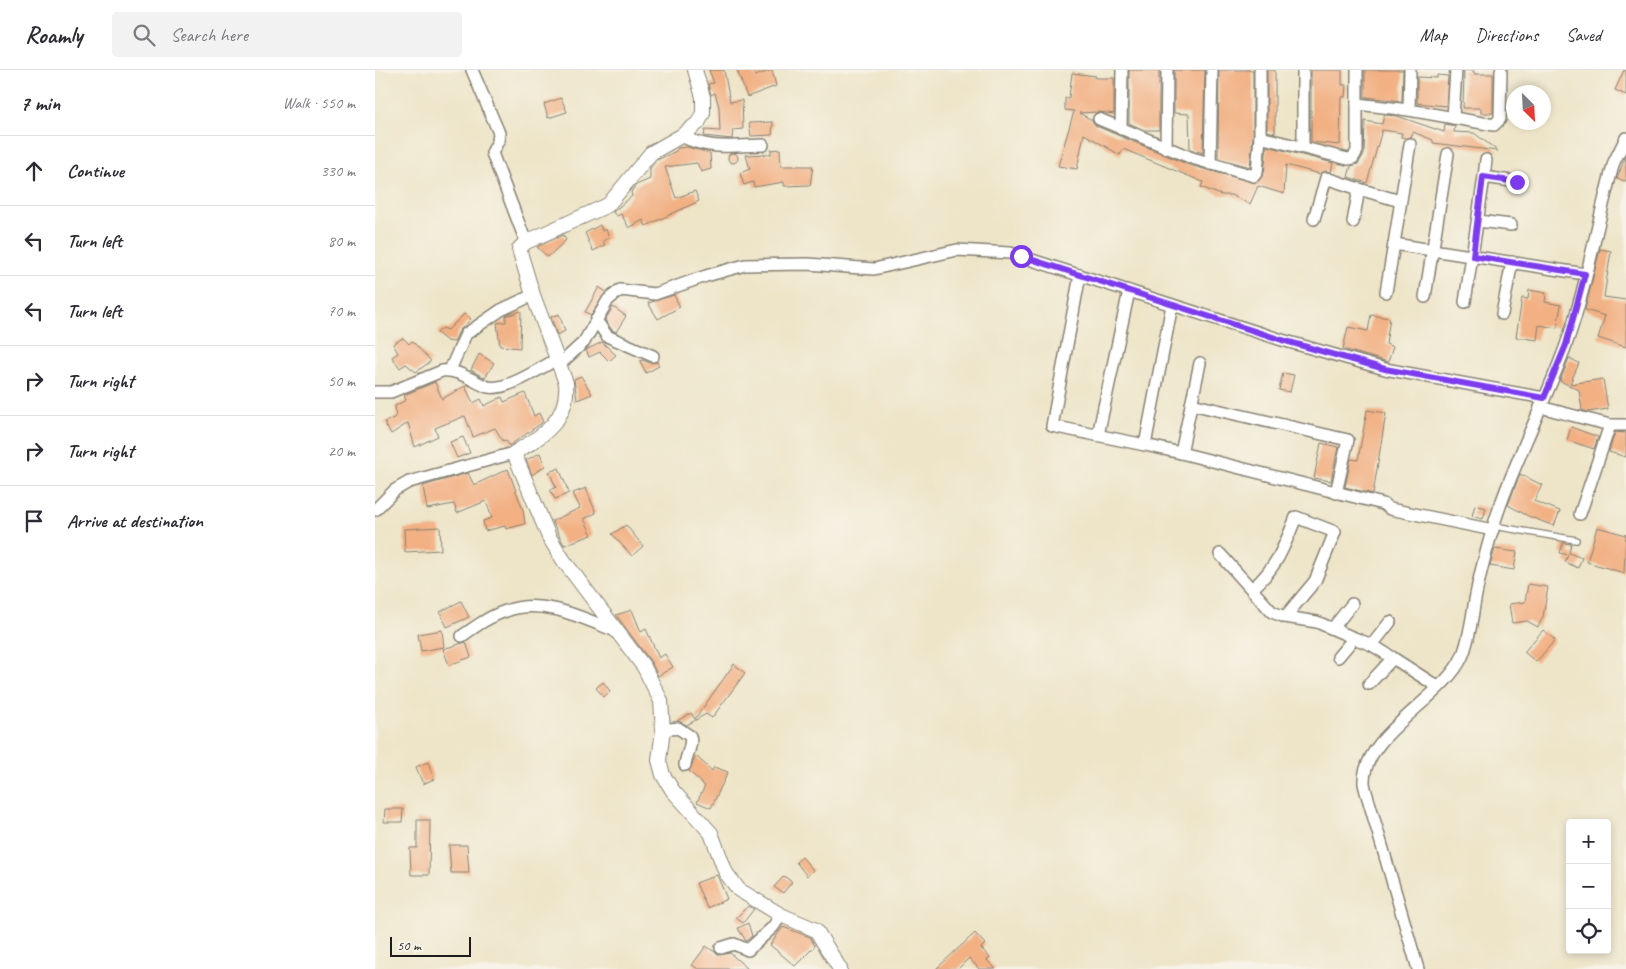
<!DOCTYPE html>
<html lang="en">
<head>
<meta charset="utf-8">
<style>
	body { margin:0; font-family:Caveat,sans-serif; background:#f2f2f3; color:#2b2b33 }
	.controls { position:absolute; right:15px; bottom:15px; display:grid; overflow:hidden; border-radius:5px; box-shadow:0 2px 8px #0003 }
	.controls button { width:45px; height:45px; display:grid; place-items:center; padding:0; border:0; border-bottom:1px solid #e1e1e2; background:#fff; color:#2b2b33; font:25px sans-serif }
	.compass { position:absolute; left:1131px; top:15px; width:45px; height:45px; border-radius:50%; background:#fff; box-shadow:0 2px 8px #0003; rotate:156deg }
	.scale { position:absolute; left:15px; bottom:12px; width:81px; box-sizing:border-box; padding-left:5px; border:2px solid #1c1c1c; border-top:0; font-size:14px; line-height:18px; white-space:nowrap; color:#1c1c1c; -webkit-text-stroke:4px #f7f3e8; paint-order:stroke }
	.stop { position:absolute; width:15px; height:15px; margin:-11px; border:4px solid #7c3aed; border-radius:50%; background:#fff }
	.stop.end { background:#7c3aed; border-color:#fff; box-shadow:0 1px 5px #0008 }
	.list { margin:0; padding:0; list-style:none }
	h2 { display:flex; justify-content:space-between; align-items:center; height:65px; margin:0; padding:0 20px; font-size:21px }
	h2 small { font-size:16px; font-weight:400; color:#7c7c81 }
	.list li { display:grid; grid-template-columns:32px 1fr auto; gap:15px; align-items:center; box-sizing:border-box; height:70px; padding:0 20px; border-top:1px solid #e1e1e2 }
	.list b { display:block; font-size:19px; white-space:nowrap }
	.list em { font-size:16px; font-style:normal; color:#7c7c81 }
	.icon { flex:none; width:28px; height:28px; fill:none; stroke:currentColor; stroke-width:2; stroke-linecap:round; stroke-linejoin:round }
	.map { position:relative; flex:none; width:1251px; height:899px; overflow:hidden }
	header { display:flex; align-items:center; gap:30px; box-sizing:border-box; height:70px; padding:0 25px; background:#fff; border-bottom:1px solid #e1e1e2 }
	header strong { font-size:24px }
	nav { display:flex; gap:28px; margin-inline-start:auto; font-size:18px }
	.search { width:350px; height:45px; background:#f2f2f3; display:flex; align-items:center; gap:12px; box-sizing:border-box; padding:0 18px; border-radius:5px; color:#7c7c81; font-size:19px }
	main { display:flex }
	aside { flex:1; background:#fff }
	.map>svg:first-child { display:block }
</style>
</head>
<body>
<header>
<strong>Roamly</strong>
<div class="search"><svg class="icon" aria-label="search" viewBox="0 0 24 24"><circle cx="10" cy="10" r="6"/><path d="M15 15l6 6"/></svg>Search here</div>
<nav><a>Map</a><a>Directions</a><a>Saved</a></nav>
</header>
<main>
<aside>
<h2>7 min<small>Walk · 550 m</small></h2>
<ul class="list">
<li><svg class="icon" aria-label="ahead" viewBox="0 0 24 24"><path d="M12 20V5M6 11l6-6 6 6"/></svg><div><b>Continue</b></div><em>330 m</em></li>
<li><svg class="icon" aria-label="left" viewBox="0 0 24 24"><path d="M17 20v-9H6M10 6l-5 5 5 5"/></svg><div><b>Turn left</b></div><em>80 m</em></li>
<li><svg class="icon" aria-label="left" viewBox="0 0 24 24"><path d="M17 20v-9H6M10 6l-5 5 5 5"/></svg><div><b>Turn left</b></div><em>70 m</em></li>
<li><svg class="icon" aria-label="right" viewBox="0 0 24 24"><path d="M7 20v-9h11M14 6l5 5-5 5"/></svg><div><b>Turn right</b></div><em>50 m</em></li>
<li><svg class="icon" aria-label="right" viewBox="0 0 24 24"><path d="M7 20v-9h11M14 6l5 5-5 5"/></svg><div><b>Turn right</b></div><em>20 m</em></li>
<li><svg class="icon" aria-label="arrive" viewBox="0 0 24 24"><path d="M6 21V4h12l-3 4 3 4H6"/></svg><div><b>Arrive at destination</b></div></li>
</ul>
</aside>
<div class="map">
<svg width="1251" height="899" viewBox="0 0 1251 899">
	<rect width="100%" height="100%" fill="#f7f3e8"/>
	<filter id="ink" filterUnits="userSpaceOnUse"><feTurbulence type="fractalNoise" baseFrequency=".02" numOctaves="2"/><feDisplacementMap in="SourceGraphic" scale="10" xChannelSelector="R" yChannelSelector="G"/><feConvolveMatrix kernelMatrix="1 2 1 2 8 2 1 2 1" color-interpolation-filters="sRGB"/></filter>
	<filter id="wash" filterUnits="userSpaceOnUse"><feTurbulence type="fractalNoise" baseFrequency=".0096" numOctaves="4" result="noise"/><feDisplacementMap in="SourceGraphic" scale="20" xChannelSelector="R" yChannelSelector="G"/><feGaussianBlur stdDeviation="1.12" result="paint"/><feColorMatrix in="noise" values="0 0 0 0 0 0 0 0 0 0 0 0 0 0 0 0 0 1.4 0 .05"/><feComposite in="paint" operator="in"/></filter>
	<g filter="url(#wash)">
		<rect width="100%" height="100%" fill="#eee5c9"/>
		<g id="blocks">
			<g fill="#f2b083">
				<path d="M334 0H349L355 32 367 30 368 59 358 60 357 69 329 66 330 60 345 61 344 37 340 23 336 25 333 14 339 13Z"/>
				<path d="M362 0H378L380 6 397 0 401 16 372 27Z"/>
				<path d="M754 0H784V60H769L754 53Z"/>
				<path d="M799 0H830L828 83 815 79 814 44 799 43Z"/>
				<path d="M844 0H878V67L875 97 843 88Z"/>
				<path d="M892 0H900V63L892 61Z"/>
				<path d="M936 0H967V15H971L970 27H966L965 75 936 72Z"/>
				<path d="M990 0H1028L1027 31 990 27Z"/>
				<path d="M1089 0 1099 1V4H1118V43H1106V38H1088Z"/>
				<path d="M1249 0H1251V25L1240 20Z"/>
				<path d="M697 3 721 6 720 8H739V44L724 42 704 43 717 50 721 56 814 95 881 113 889 103 892 76 958 93 956 102 950 101 945 104 911 95 909 124 883 116 875 134 856 125H846L826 117 828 112 748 79 745 85 709 64 702 99 683 96 699 41 690 40V28H694Z"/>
				<path d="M1062 5 1073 6 1071 36 1042 33V7L1062 8Z"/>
				<path d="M186 28 192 42 173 48 169 34Z"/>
				<path d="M1009 45 1022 46 1069 62 1070 54 1080 56 1079 62 1099 63 1123 81 1058 73V70L1038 62 1036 67 1030 68 1026 67 1027 63 1007 60 992 113 973 107 976 96 983 94 989 84 990 51 1007 54Z"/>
				<path d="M398 52 397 65 376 66 374 53Z"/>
				<path d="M312 77 335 83 336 99 326 102 322 93 290 97 301 128 320 121 324 131 271 156 268 150 254 158 246 144 241 146 238 142 257 126 256 122 261 115 275 109V98L282 90 301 81 303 78Z"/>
				<path d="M405 79 406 96H438L435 115 409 116V112L379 117 378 112 369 115 365 103 375 99 371 85 396 84V80Z"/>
				<circle cx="358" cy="88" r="5"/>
				<path d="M1251 85V111L1242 109Z"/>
				<path d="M225 155 227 161 231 159 234 168 228 171 230 175 218 181 210 163Z"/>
				<path d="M188 165 191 170 173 187 162 177Z"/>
				<path d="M1225 179 1236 181 1229 227 1251 230V277L1223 268 1230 246 1210 240Z"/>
				<path d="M224 217 231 222 216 245 210 242Z"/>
				<path d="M1154 220 1171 223 1170 232 1186 235 1182 258 1164 255 1162 270 1141 267 1147 228 1153 229Z"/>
				<path d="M299 225 305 237 283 249 273 233Z"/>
				<path d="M238 237 251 246 241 262 237 260 230 250Z"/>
				<path d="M146 241 145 278 125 276 122 253 131 252V246Z"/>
				<path d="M89 244 96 249 84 261 79 272 72 271 62 263 68 258 73 260Z"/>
				<path d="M184 244 190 261 182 265 176 247Z"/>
				<path d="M996 245 1015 248 1011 274 1018 277 1013 292 968 279 973 257 993 261Z"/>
				<path d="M28 268 34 274 37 271 56 291 41 302 31 294 25 298 17 287 23 283 18 274Z"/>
				<path d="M227 272 241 285 234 291 225 282 214 287 211 280Z"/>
				<path d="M104 284 119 293 110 308 96 300Z"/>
				<path d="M1194 288 1204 293 1195 314 1228 309 1233 339 1213 342 1207 340 1204 320 1185 311Z"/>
				<path d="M267 290 275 293 282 292 284 296 271 303 265 291Z"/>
				<path d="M908 303 919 305 915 322 904 320Z"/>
				<path d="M206 306 217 324 202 330 199 309Z"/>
				<path d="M60 312 67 329 90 316 98 333 106 329 109 336 127 327 129 332 150 323 159 346 164 343 168 352 134 376 131 370 128 371 120 358 98 367 90 346 60 358 63 366 40 377 33 353 16 364 9 352 21 347 20 336 31 330 29 325Z"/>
				<path d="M992 340 1011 343 998 424 970 417 976 389 983 390Z"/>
				<path d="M1196 357 1223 367 1219 379 1192 370Z"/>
				<path d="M1240 362 1251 363V387L1234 382Z"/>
				<path d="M88 367 95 383 82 388 75 372Z"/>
				<path d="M946 373 963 377 956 411 939 408Z"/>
				<path d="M165 383 170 396 157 405 151 390Z"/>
				<path d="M184 398 194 423 180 429 175 420 181 417 174 402Z"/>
				<path d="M133 399 148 440 150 454 131 459 130 456 110 461 108 451 117 448 111 431 82 443 79 434 52 439 48 416 93 403 99 415Z"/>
				<path d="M1145 404 1167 415 1159 431 1185 441 1179 456 1153 446 1133 435Z"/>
				<path d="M211 418 221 443 209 449 217 465 189 475 177 451 205 438 198 423Z"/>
				<path d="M1100 435 1111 438 1108 449 1097 446Z"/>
				<path d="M251 455 268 476 257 486 237 464Z"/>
				<path d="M65 457 66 480 30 482 29 459Z"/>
				<path d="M1222 457 1251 465 1249 503 1212 492Z"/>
				<path d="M1188 473 1196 474 1194 483 1207 488 1203 498 1190 492 1193 485 1185 483Z"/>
				<path d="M1120 479 1142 482 1139 500 1115 496Z"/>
				<path d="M1153 514 1173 517 1168 547 1163 557 1152 551 1137 553 1134 534 1150 532Z"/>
				<path d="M86 531 94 547 72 557 65 542Z"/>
				<path d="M257 540 266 562 271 559 284 588 290 584 298 597 283 606 276 592 241 545Z"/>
				<path d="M67 560 69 577 46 581 43 564Z"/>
				<path d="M1168 560 1180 570 1161 592 1149 582Z"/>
				<path d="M91 572 96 587 74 595 68 579Z"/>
				<path d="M359 594 370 603 337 648 331 644 312 655 302 651 316 643 320 649Z"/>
				<path d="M228 612 235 621 229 627 221 618Z"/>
				<path d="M321 686 337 701 339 697 353 702 336 738 322 732 330 716 314 701Z"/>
				<path d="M53 692 59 709 48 714 41 697Z"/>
				<path d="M10 739H28L27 752H9Z"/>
				<path d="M42 750H55L54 805H36L35 778H42Z"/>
				<path d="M74 775H92L94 803H76Z"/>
				<path d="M427 787 438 800 432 806 421 792Z"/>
				<path d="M342 805 352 829 332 838 321 813Z"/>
				<path d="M409 806 417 812 408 823 399 817Z"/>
				<path d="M373 836 379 839 368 853 361 848Z"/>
				<path d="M373 853 377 866 371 871 363 858Z"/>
				<path d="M408 857 435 867 440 876 420 896 395 875Z"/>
				<path d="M600 863 610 874 606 878 615 888 612 890 621 899H604L594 888 583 899H561Z"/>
				<path d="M331 876 344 885 355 883 373 899H323L317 895Z"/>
			</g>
		</g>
	</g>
	<g filter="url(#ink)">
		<use href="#blocks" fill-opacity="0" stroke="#858072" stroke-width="1"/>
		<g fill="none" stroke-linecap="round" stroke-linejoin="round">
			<defs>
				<path id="service" d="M1119 456 1201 470"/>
				<g id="minor">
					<path d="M97 0 124 63 123 71 117 83 151 172"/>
					<path d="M928 0V77"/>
					<path d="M982 34 1034 40 1119 55 1125 49 1126 0"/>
					<path d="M1034 40 1035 0"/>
					<path d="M1078 48 1081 0"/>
					<path d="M724 49 817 88 879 106 882 102 885 67V0"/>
					<path d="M746 59 747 0"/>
					<path d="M306 66C334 80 358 76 388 75"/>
					<path d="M885 67 973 89 978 88 982 81V0"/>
					<path d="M791 78 792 0"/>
					<path d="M835 94 837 0"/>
					<path d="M1109 107 1111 90"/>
					<path d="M939 149 951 108 984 119"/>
					<path d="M1103 151 1136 155"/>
					<path d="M978 152 984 119 1025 131"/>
					<path d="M1019 174 1035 74"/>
					<path d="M705 205 677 356 770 375 797 235"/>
					<path d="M1011 222 1019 174 1210 204"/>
					<path d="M1050 227 1073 84"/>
					<path d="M1090 232 1109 107 1143 112"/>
					<path d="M1127 244 1137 192"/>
					<path d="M221 250 232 266 278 286"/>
					<path d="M185 294 209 272 233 230 245 220 280 224 331 206 370 195 433 194 499 199 582 180 635 183 907 270 1010 299 1169 328"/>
					<path d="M75 300 91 264 126 240 158 225"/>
					<path d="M0 322H16L67 301C82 299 96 310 110 316 128 324 167 297 182 289"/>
					<path d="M816 334 973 370 961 423"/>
					<path d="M1165 337 1235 355H1251"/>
					<path d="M723 365 754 221"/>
					<path d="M770 375 806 383 825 293"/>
					<path d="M806 383 1008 434 1015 439 1118 460"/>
					<path d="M0 440 20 420 34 412 139 383"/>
					<path d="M1205 444 1235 355"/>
					<path d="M845 484 897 542 910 547 942 552 979 568"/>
					<path d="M877 519C902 497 909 477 921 447L960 462 940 511 910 547"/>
					<path d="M958 558 977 534"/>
					<path d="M87 566C101 556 115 546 131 541 168 527 209 549 243 562"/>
					<path d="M997 575 1015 552"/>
					<path d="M963 587 979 568 997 575 1018 588"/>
					<path d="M994 614 1018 588 1063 617"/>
					<path d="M288 660 303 658 315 666C318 676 311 684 310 695"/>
					<path d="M346 878 359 874 373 880 398 857 406 845"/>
					<path d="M1043 899 995 735C993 728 990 720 989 713 987 665 1069 628 1087 587 1096 566 1097 542 1102 520 1106 498 1113 476 1119 454 1138 393 1169 336 1191 275 1212 216 1222 152 1239 92L1251 68"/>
				</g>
				<path id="tertiary" d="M320 0 328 27V43L323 53 306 66 276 83 233 135 151 172 144 179 158 225 191 313C194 350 168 366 139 383L174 467 189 491 269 597 286 631 288 660 284 690 288 705 298 721 336 763 351 803 364 820 406 845 441 860 465 899"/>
			</defs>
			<use href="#service" stroke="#858072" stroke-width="8"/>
			<use href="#minor" stroke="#858072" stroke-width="14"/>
			<use href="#tertiary" stroke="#858072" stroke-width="16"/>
			<use href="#service" stroke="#fff" stroke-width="5.5"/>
			<use href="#minor" stroke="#fff" stroke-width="11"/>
			<use href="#tertiary" stroke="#fff" stroke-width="14"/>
		</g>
	</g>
	<g fill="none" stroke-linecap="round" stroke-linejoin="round" filter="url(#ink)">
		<path stroke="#7c3aed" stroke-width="6" d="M646 186 907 270 1010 299 1169 328 1191 275 1210 204 1098 186 1108 107 1142 112"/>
	</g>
</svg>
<div class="controls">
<button>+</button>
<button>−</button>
<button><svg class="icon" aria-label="locate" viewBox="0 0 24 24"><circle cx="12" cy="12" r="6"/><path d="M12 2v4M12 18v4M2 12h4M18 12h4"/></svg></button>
</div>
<svg class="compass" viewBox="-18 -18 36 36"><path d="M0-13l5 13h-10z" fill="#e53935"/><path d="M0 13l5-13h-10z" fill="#7c7c81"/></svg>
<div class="scale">50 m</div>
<div class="stop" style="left:646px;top:186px"></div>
<div class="stop end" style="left:1142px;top:112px"></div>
</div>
</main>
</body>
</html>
